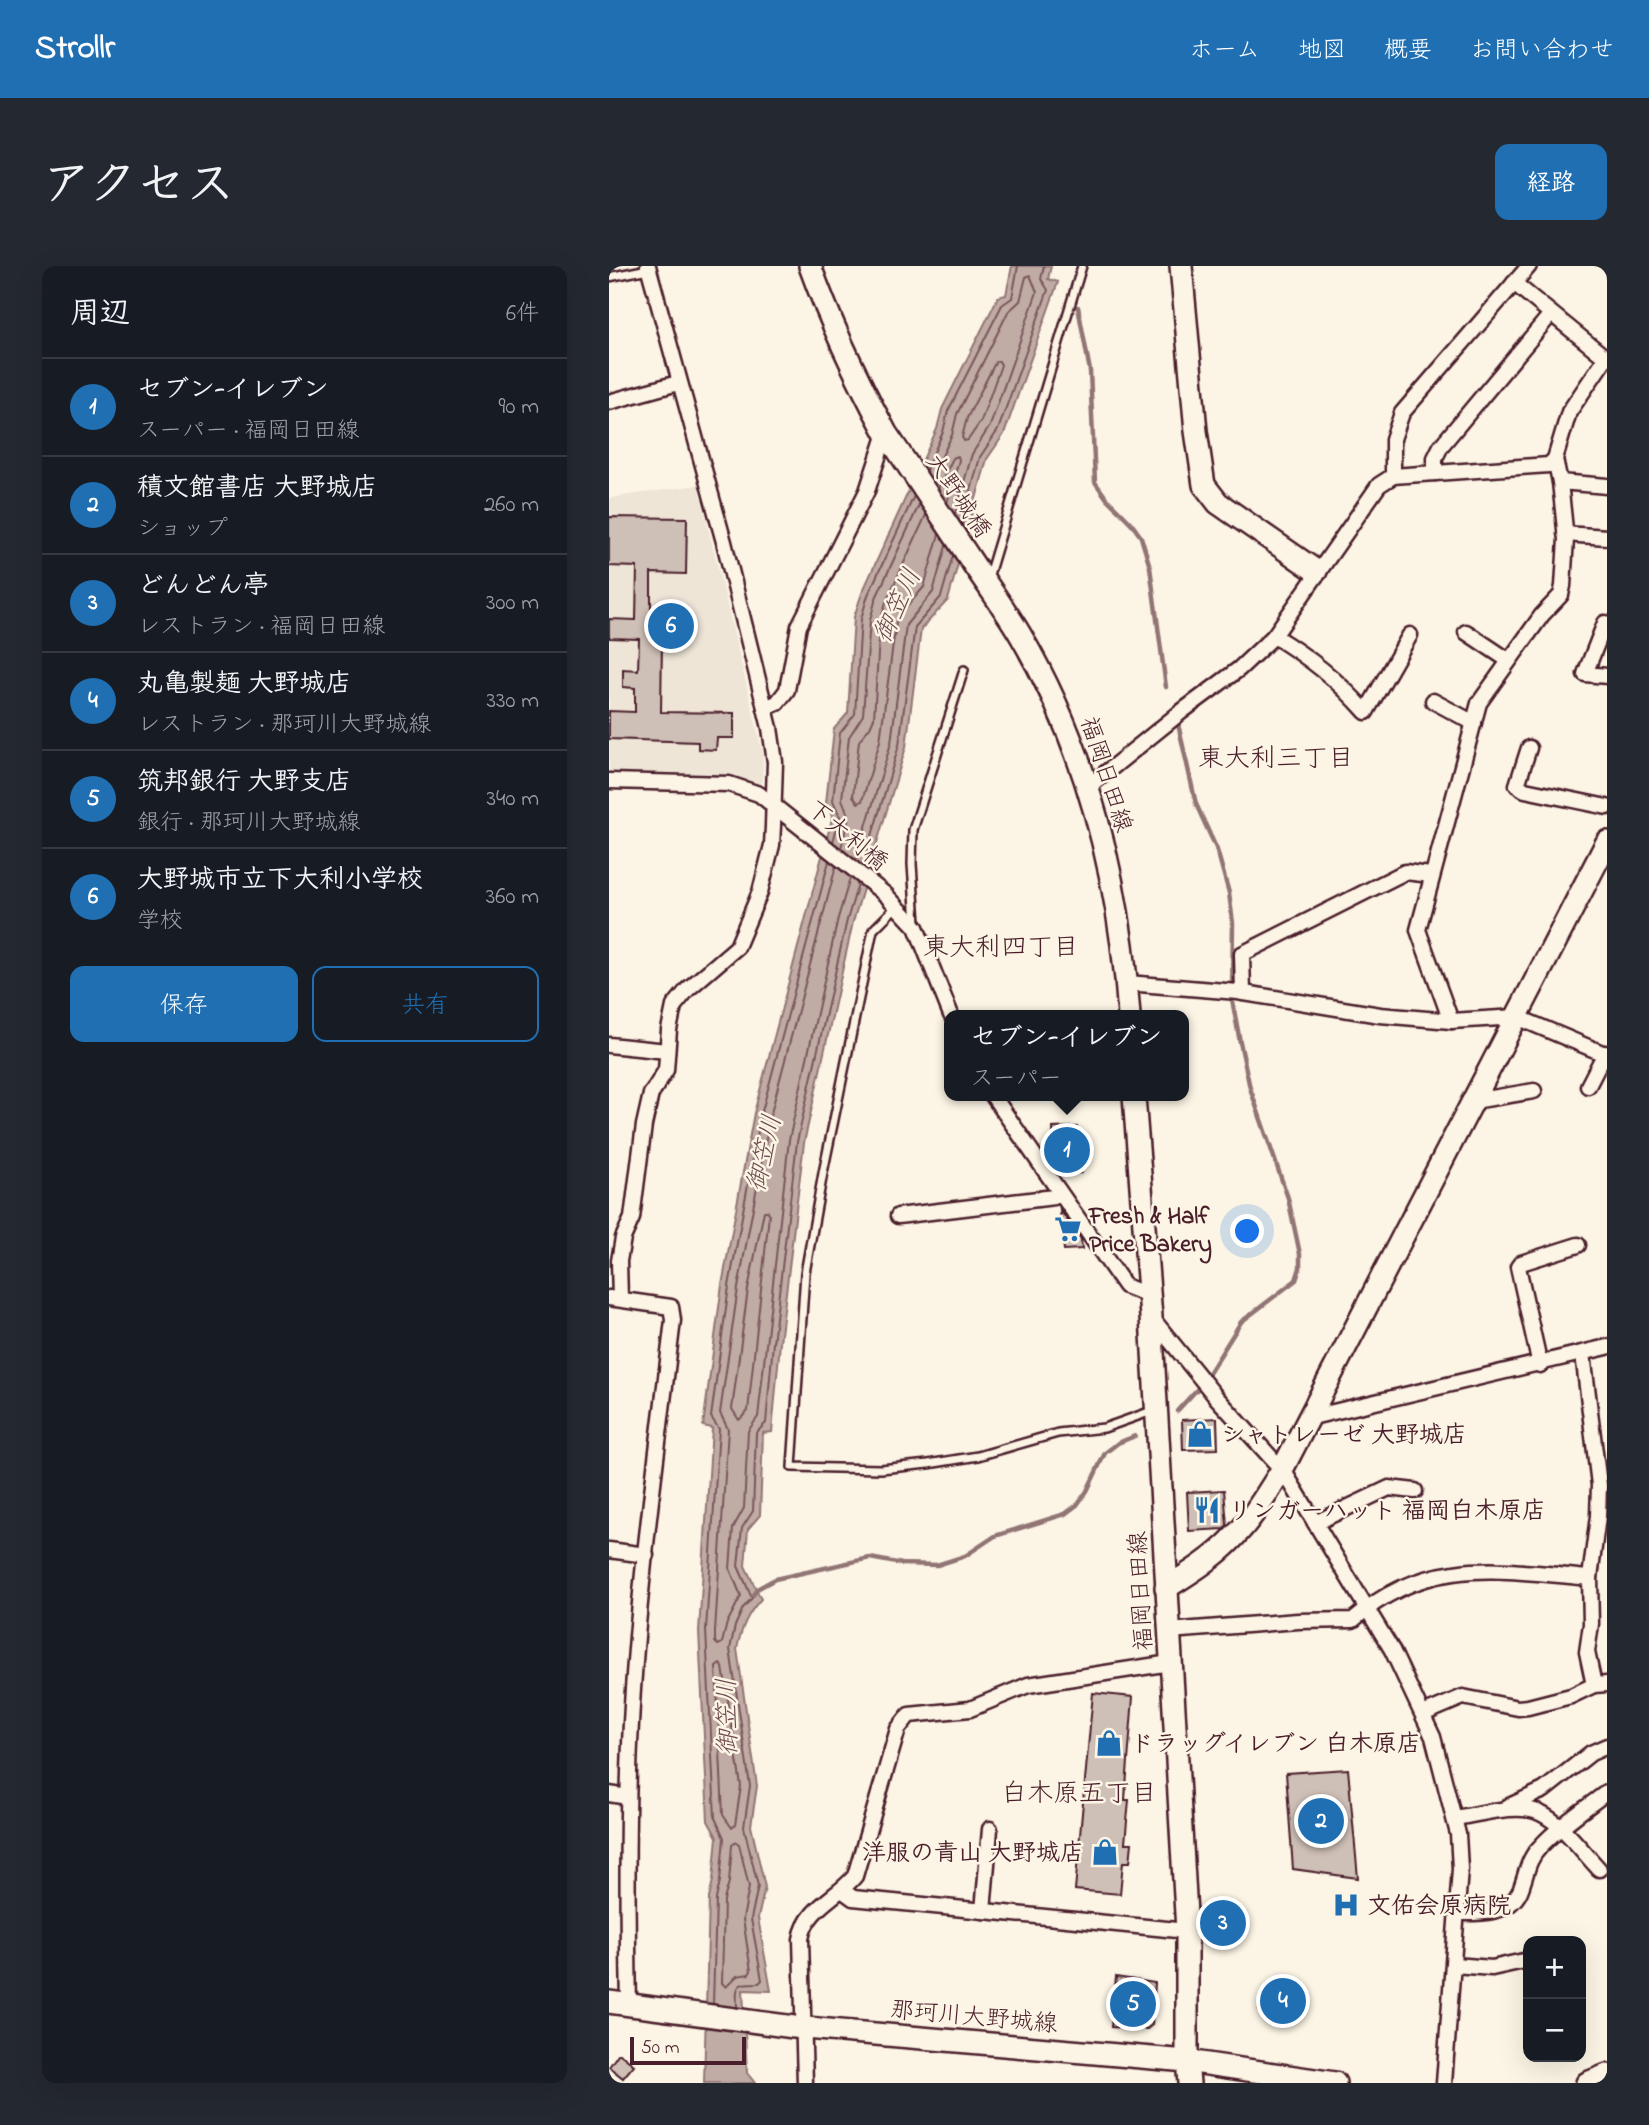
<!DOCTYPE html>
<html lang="ja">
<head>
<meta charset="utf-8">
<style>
	body { margin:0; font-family:"Indie Flower","Klee One",sans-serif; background:#242831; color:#f1f3f6 }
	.controls { position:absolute; right:21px; bottom:21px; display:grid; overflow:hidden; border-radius:14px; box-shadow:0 7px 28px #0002 }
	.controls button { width:63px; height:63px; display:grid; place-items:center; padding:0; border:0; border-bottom:2px solid #363941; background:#171b24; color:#f1f3f6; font:35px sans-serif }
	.scale { position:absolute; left:21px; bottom:18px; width:116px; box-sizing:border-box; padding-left:7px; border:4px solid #4a1f2b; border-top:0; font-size:19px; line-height:24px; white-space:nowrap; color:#4a1f2b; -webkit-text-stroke:5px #fcf5e5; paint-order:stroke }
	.you { position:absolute; left:639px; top:966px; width:24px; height:24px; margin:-18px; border:5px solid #fff; border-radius:50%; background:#1a73e8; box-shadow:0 0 0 10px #1a73e833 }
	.badge { display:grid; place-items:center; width:46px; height:46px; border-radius:50%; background:#1f6fb2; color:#fff; font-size:23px; font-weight:700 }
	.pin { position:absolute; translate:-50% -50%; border:4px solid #fff; box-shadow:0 2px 7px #0006 }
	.popup { position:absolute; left:335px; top:744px; width:245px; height:91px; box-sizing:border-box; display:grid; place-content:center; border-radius:14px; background:#171b24; filter:drop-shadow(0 2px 5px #0005); font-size:23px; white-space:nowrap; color:#9ea1a6 }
	.popup b { font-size:26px; color:#f1f3f6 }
	.popup::after { content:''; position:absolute; left:50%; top:100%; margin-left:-14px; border:14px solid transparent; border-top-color:#171b24 }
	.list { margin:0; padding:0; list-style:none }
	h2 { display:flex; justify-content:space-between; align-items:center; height:91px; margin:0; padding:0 28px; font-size:30px }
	h2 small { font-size:23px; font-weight:400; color:#9ea1a6 }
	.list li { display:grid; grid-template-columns:46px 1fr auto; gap:21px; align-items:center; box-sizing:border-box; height:98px; padding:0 28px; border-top:2px solid #363941 }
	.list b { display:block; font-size:26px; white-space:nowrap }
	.list p { margin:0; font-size:23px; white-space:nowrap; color:#9ea1a6 }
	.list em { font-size:23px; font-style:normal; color:#9ea1a6 }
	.actions { display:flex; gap:14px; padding:21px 28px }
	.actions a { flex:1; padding:16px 0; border:2px solid #1f6fb2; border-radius:14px; text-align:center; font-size:24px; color:#1f6fb2 }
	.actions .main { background:#1f6fb2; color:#fff }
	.map { position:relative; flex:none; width:998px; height:1817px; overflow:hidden; border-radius:14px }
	header { display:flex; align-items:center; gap:42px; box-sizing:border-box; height:98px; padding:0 35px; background:#1f6fb2; color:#fff }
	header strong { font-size:33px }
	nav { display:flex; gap:38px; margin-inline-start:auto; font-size:24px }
	.intro { display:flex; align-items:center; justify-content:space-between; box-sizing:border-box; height:168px; padding:0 42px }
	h1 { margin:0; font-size:49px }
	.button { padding:18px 32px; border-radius:14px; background:#1f6fb2; color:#fff; font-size:24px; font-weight:700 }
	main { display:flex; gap:42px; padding:0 42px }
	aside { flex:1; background:#171b24; border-radius:14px; box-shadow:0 7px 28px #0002 }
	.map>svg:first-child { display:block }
</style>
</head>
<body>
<header>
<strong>Strollr</strong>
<nav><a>ホーム</a><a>地図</a><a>概要</a><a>お問い合わせ</a></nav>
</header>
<div class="intro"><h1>アクセス</h1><a class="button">経路</a></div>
<main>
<aside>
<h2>周辺<small>6件</small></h2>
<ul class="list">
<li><span class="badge">1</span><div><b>セブン-イレブン</b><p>スーパー · 福岡日田線</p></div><em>90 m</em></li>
<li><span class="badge">2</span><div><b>積文館書店 大野城店</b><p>ショップ</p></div><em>260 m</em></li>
<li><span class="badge">3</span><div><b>どんどん亭</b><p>レストラン · 福岡日田線</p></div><em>300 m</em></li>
<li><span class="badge">4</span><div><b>丸亀製麺 大野城店</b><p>レストラン · 那珂川大野城線</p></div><em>330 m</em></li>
<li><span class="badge">5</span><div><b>筑邦銀行 大野支店</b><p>銀行 · 那珂川大野城線</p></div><em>340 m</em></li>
<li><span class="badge">6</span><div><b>大野城市立下大利小学校</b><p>学校</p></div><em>360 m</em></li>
</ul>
<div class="actions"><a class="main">保存</a><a>共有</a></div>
</aside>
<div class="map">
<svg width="998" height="1817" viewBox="0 0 998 1817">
	<rect width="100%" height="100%" fill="#fcf5e5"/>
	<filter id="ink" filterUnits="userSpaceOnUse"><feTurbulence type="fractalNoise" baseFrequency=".0143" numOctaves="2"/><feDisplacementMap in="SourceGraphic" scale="14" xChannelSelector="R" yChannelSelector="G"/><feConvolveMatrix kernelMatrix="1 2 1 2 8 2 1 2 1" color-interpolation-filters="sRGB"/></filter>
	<g filter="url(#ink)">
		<path fill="#eee5d7" d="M89 219 154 487V515L148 520 125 510 0 507V232Z"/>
		<path fill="#c0aca5" stroke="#917474" stroke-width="2" d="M403 0H442L439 13 449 16 395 168 378 193 339 334 312 363 297 481 244 656 195 877 171 1077 163 1166 154 1167 151 1249 139 1263 136 1300 152 1333C138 1348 132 1363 128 1383L148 1520 142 1560 156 1621 149 1652 162 1725 134 1724 138 1807 146 1817H95L100 1632 104 1614 108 1571 99 1555 90 1365 103 1162 94 1160 113 1019 145 847 224 549 217 537 225 463 239 447 245 351 253 327 328 163 333 143 389 31 397 29Z"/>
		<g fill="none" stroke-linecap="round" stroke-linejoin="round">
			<g stroke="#79575c" stroke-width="2">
				<path d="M387 95H390L392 99 372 155 359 174 355 175 353 171 358 152Z"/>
				<path d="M317 204 334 166 339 145 393 39 403 32 409 0"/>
				<path d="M322 213 343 169 348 148 399 46 411 35 417 11 421 9 428 26 381 160 363 188 346 248"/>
				<path d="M329 223 344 192 349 190 350 194 338 237"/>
				<path d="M317 249 277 336 271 356 265 452 261 461 250 475 244 530 249 537 253 535 271 475 287 356 293 346 315 321 330 268"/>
				<path d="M353 258 371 191 389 164 439 24 432 13 435 0"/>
				<path d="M224 576 231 550 224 535 231 467 246 448 252 353 259 329 305 230"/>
				<path d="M232 582 240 551 233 533 240 471 254 449 261 354 267 332 310 239"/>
				<path d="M247 594 282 477 297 359 324 326 337 280"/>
				<path d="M227 600 161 851 129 1022 111 1147 119 1163 106 1365V1376L109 1379 113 1377 118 1357 132 1330 121 1303 124 1262 135 1242 139 1165 149 1151 180 874 229 652 241 612"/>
				<path d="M254 600 290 479 306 361 332 331 344 289"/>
				<path d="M155 945H159L160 949 139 1145 130 1154 123 1143 139 1023Z"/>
				<path d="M111 1398 114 1401 132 1520 126 1559 123 1562 114 1549 107 1401Z"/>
				<path d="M127 1576 130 1578 140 1621 134 1653 142 1705 140 1708 128 1710 117 1721 113 1717 115 1634 120 1616 123 1579Z"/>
				<path d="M104 1738 107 1633 111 1615 115 1572 106 1552 97 1364 110 1163 102 1151 120 1020 152 849 220 595"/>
				<path d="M128 1741C127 1718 127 1717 150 1717L153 1714 142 1653 149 1620 135 1561 141 1520 121 1383 126 1360 134 1342 143 1332 129 1300 133 1262 144 1245 147 1167 157 1157 164 1077 188 876 238 654 249 618"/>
			</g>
			<g stroke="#917474" stroke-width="4.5">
				<path d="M469 41 481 105 486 216 498 233 522 257 532 271 541 301 557 421"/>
				<path d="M569 458 587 538 608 584 620 627 624 657 623 733 631 776 641 822 679 932 691 988V1002L687 1014 632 1056 597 1112"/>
				<path d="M568 1145 592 1119"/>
				<path d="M144 1329 148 1323 166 1313 261 1292 293 1298 328 1299 356 1290 386 1270 456 1248 468 1239 478 1225 496 1187 509 1177 526 1170"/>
			</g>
		</g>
		<g fill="#cfc0b7" stroke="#4a1f2b" stroke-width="2">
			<path d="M0 251 78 252 77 308 42 307V348L70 349 69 375H53L52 446 125 447V472H108L107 484 89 483V476L0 473V445L26 446V422L14 421V403L29 404 30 373 0 372V353L27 354 28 301 0 300Z"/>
			<path d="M468 861 472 907 450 908 446 903 444 862Z"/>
			<path d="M451 944 472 973 473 983 455 984Z"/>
			<path d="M608 1152 609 1183 574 1184 573 1154Z"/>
			<path d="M615 1224 618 1259 615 1263 580 1265 578 1226Z"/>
			<path d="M484 1427 524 1431 516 1534H520L516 1577H523L521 1596H514L511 1628 466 1624Z"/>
			<path d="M739 1503 749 1612 684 1603 677 1507Z"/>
			<path d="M507 1711 546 1717 543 1759 538 1763 502 1761Z"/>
			<path d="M659 1718 697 1724 694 1746 682 1744V1749L650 1744 653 1725 657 1726Z"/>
			<path d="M9 1788H11L25 1799 14 1812 0 1801Z"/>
		</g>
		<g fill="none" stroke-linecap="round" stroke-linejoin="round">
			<defs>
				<g id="lane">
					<path d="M0 11 39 3"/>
					<path d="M379 312 473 0"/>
					<path d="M288 640 264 664 214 907 196 1007 183 1201 272 1203 319 1198 369 1190 449 1167 495 1162 543 1145"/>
					<path d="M307 657 303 598 304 564 355 404"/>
				</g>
				<g id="street">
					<path d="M905 17 997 92"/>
					<path d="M0 136 69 117"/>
					<path d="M826 207V192L832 180 942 48"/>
					<path d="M784 210 940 199 946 193 960 146 998 90"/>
					<path d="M951 216 998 220"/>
					<path d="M956 268 998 271"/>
					<path d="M996 357 976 408 998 410"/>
					<path d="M857 366 899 394"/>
					<path d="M665 370C701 392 729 414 757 446L801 369"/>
					<path d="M824 435 865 457"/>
					<path d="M156 442 168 437 178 424 190 360 258 225 277 167"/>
					<path d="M920 482 908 519 916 524 998 541"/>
					<path d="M0 515 120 518 150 528 277 629 307 661 342 749"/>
					<path d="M479 521 572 446 630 403 665 370 770 219 784 210V173L793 147 920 0"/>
					<path d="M518 717 629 726 771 749 842 755 908 751 998 789"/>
					<path d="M634 727 633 688 796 606 822 609"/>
					<path d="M842 755 809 664 870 437 933 349 952 329 954 320 957 273 951 216 946 193"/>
					<path d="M0 779 58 785"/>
					<path d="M979 820 996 787"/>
					<path d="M384 830 516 1020 539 1029"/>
					<path d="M865 835 925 825"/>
					<path d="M289 950 445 931 451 928"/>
					<path d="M0 1032 62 1041 64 1054C48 1188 29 1322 22 1457 17 1551 18 1645 20 1739"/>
					<path d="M11 1033 10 995 14 972 23 952 35 859 42 828 57 804 60 764 65 740 79 723 128 681 151 626 163 579 164 560 166 496 161 462 115 276 39 0"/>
					<path d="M542 1051 607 1131 676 1207 783 1384 824 1471 849 1568 851 1603 835 1817"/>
					<path d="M974 1088 990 1219 989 1250 981 1312 982 1358 978 1386 985 1419"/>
					<path d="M931 1099 909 1001 912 997 969 979"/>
					<path d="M699 1152 998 1081"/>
					<path d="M706 1257 780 1222 806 1225"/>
					<path d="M0 1284 37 1289"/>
					<path d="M560 1365 689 1355 744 1354C817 1289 892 1304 981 1312"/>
					<path d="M814 1448 854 1431 909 1442 919 1441 962 1430 985 1419 998 1418"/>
					<path d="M0 1528 19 1531"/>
					<path d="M898 1541 935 1524 982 1487 998 1480"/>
					<path d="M846 1552C868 1549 910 1536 931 1547 954 1558 972 1584 990 1603"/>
					<path d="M233 1624 244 1632 578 1665"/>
					<path d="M374 1645 381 1563"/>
					<path d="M848 1647C870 1647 900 1649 911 1625 918 1608 918 1594 931 1581 950 1560 976 1543 998 1526"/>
					<path d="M845 1699 883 1702 919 1694"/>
					<path d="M196 1817 192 1673C197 1642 228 1632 246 1610L289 1463 300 1449 361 1443 419 1419 561 1397"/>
				</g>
				<g id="secondary">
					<path d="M201 0C222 58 248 113 277 167 307 211 336 255 365 299 381 323 398 346 412 370 479 485 511 617 520 749"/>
					<path d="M572 0 587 165 595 219 609 237 707 305"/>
					<path d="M525 830 542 1051 578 1665V1795L580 1817"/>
					<path d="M557 1322C581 1307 605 1292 624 1272 644 1252 658 1227 673 1204L998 576"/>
					<path d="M0 1736 185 1761 578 1795 726 1817"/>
					<path d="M978 1817 998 1809"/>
				</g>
			</defs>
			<use href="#lane" stroke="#4a1f2b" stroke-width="12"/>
			<use href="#street" stroke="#4a1f2b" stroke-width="19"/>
			<use href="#secondary" stroke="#4a1f2b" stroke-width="26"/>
			<use href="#lane" stroke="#fcf5e5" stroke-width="7"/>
			<use href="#street" stroke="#fcf5e5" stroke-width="14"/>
			<use href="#secondary" stroke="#fcf5e5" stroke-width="21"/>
		</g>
	</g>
	<defs>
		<symbol id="supermarket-bare" viewBox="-9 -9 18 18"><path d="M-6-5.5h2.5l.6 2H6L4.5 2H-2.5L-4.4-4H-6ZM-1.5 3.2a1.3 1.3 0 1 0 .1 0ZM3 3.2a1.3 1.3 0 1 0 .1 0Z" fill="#1f6fb2" stroke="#fcf5e5" stroke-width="2.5" paint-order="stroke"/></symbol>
		<symbol id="shop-bare" viewBox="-9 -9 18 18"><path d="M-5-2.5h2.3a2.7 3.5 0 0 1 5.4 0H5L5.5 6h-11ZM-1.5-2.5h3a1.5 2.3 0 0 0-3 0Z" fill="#1f6fb2" stroke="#fcf5e5" stroke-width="2.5" paint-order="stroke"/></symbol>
		<symbol id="restaurant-bare" viewBox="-9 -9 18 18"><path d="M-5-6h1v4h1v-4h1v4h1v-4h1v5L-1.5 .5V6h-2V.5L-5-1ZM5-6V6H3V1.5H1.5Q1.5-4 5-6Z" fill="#1f6fb2" stroke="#fcf5e5" stroke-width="2.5" paint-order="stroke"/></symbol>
		<symbol id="hospital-bare" viewBox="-9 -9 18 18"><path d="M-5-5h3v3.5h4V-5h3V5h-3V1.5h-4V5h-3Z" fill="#1f6fb2" stroke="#fcf5e5" stroke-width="2.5" paint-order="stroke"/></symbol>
	</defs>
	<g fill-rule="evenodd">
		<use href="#supermarket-bare" x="440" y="944" width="38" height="38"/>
		<use href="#shop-bare" x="572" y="1149" width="38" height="38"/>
		<use href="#restaurant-bare" x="579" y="1225" width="38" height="38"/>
		<use href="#shop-bare" x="481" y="1458" width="38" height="38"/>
		<use href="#shop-bare" x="477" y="1567" width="38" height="38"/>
		<use href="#hospital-bare" x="718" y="1620" width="38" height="38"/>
	</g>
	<g text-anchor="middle" stroke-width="5" stroke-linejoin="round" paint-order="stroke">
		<g font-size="24" fill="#4a1f2b" stroke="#fcf5e5">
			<text transform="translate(350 229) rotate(56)" y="8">大野城橋</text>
			<text transform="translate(498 508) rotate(72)" y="8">福岡日田線</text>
			<text transform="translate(239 569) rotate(39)" y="8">下大利橋</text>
			<text transform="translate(531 1325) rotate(-93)" y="8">福岡日田線</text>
			<text transform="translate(365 1750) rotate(5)" y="8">那珂川大野城線</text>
		</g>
		<g font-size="24" font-weight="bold" fill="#4a1f2b" stroke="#fcf5e5" text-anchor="start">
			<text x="480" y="957">Fresh &amp; Half<tspan x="480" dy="28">Price Bakery</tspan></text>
			<text x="612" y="1176">シャトレーゼ 大野城店</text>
			<text x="619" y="1252">リンガーハット 福岡白木原店</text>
			<text x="521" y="1485">ドラッグイレブン 白木原店</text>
			<text x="475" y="1594" text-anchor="end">洋服の青山 大野城店</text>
			<text x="758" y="1647">文佑会原病院</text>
		</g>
		<g font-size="26" font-style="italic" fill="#6d4950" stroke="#fcf5e5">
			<text transform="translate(287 339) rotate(-65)" y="9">御笠川</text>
			<text transform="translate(154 887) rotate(-77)" y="9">御笠川</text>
			<text transform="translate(117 1451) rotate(-91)" y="9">御笠川</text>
		</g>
		<g font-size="26" fill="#4a1f2b" stroke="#fcf5e5">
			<text x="667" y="500">東大利三丁目</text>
			<text x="392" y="689">東大利四丁目</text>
			<text x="470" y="1535">白木原五丁目</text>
		</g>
	</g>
</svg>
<div class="controls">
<button>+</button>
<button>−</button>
</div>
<div class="scale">50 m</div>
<div class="you"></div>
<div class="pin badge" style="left:458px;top:884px">1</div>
<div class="popup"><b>セブン-イレブン</b>スーパー</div>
<div class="pin badge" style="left:712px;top:1555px">2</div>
<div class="pin badge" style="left:614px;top:1657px">3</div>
<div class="pin badge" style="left:674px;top:1735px">4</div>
<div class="pin badge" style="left:524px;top:1738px">5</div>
<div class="pin badge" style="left:62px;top:360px">6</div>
</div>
</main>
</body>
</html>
